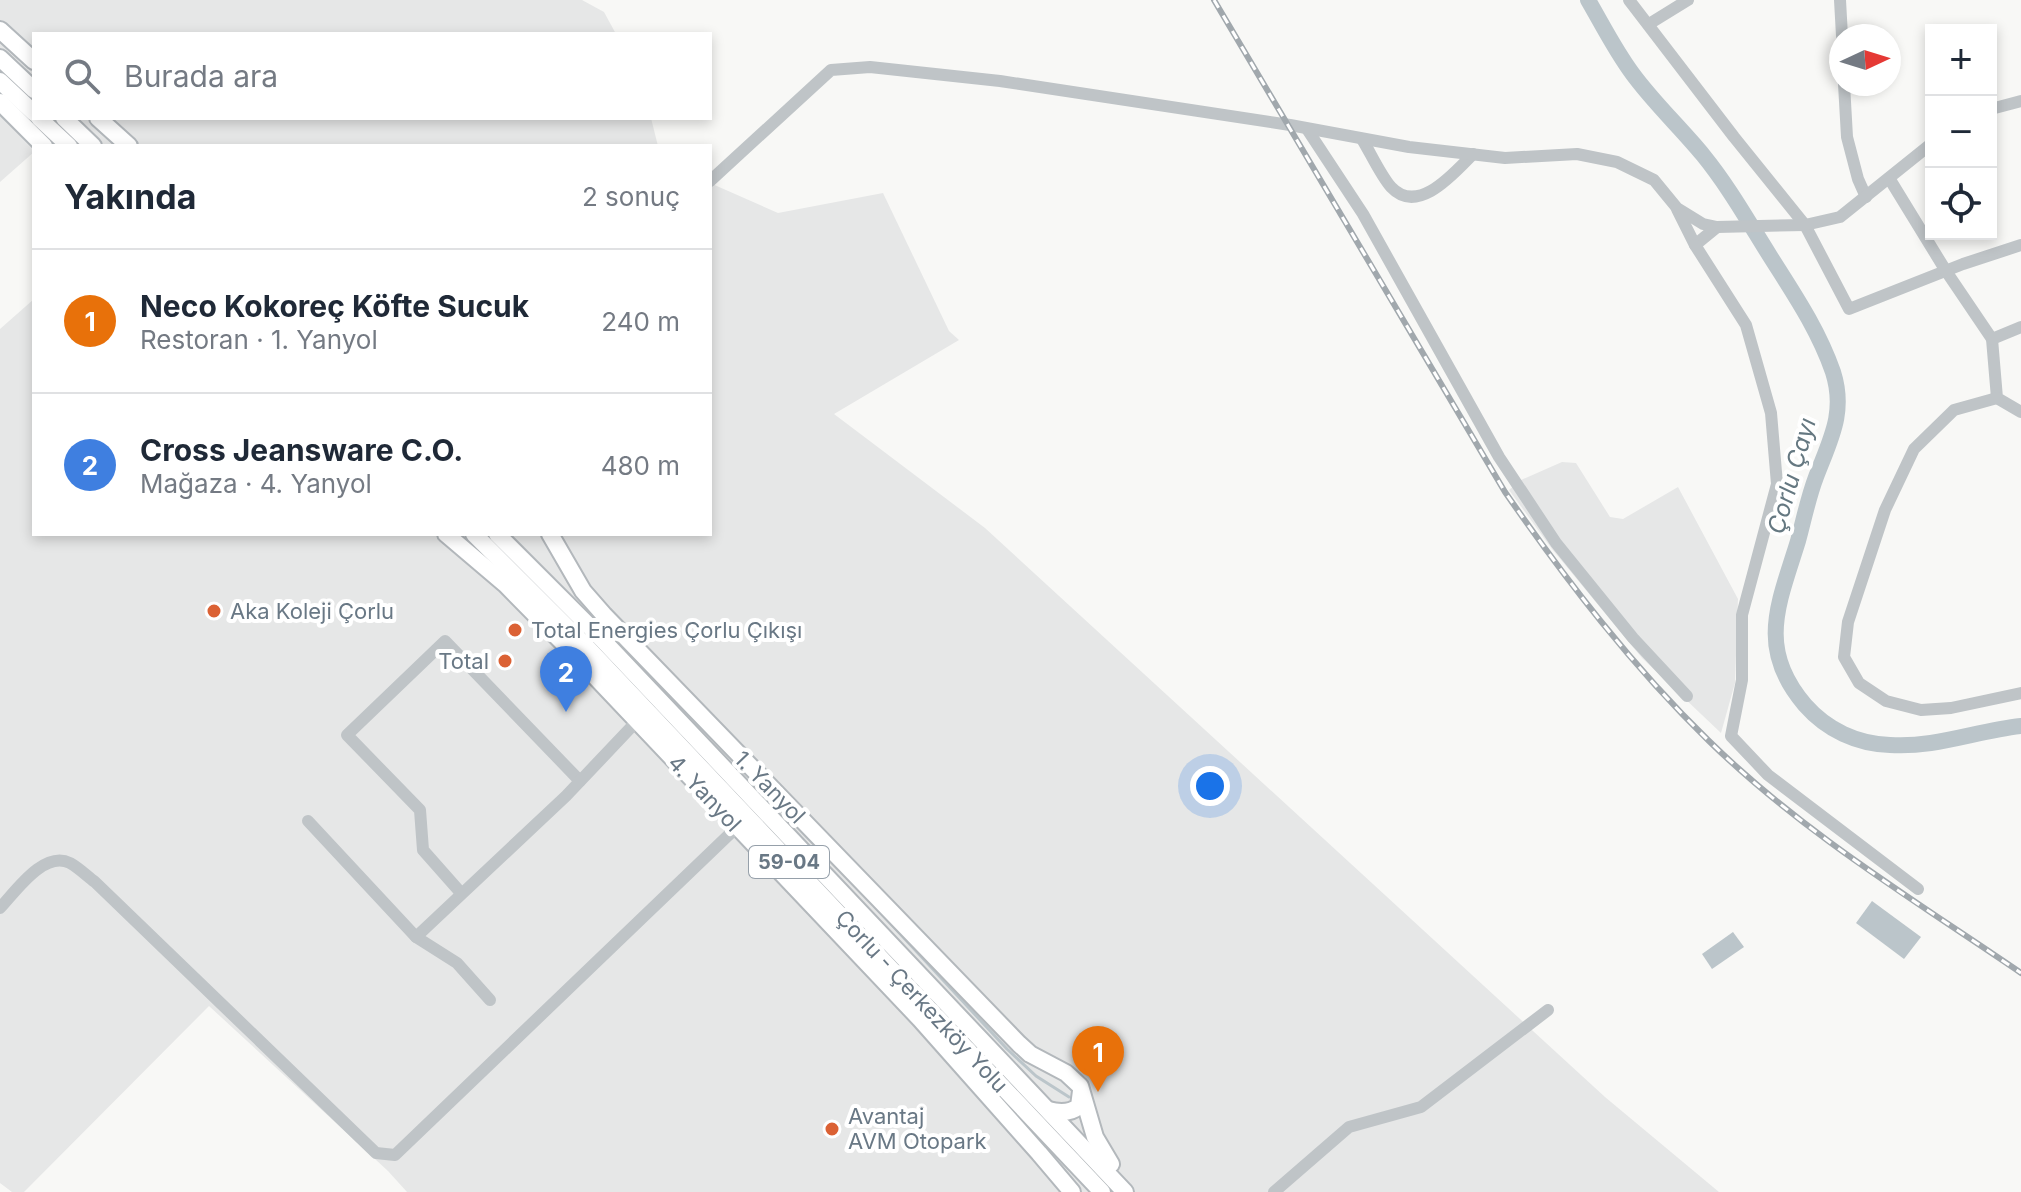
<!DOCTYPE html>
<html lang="tr">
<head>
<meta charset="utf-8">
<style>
	body { margin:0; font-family:Inter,sans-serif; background:#f6f6f7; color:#1f2937 }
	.controls { position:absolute; right:24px; top:24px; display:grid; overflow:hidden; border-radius:0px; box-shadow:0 4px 12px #0003 }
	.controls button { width:72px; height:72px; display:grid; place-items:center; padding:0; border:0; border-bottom:2px solid #e0e1e3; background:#fff; color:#1f2937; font:40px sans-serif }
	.compass { position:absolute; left:1829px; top:24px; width:72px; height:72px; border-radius:50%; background:#fff; box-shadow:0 4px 12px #0003; rotate:86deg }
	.you { position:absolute; left:1210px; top:786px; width:28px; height:28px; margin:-20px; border:6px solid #fff; border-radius:50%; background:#1a73e8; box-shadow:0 0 0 12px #1a73e833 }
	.badge { display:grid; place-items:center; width:52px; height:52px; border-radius:50%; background:#1a73e8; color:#fff; font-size:26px; font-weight:700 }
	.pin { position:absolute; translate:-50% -66px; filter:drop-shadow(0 2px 4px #0008) }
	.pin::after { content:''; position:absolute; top:42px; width:28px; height:24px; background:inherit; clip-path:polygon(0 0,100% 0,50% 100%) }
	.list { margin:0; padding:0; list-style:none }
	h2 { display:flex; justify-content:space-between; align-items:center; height:104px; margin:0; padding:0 32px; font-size:34px }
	h2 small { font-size:26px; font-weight:400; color:#747a83 }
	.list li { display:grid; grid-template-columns:52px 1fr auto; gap:24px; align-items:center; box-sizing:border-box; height:144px; padding:0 32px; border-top:2px solid #e0e1e3 }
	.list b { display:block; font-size:30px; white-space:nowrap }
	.list p { margin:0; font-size:26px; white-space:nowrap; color:#747a83 }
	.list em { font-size:26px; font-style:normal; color:#747a83 }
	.icon { flex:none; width:44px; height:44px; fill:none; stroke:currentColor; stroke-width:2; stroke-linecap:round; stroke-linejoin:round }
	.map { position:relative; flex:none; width:2021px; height:1192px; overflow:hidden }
	.search { position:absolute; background:#fff; box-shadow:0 4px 12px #0003; left:32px; top:32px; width:680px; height:88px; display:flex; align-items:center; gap:20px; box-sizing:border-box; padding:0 28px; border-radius:0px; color:#747a83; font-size:30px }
	.panel { position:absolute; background:#fff; box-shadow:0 4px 12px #0003; left:32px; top:144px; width:680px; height:392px; border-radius:0px }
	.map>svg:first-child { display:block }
</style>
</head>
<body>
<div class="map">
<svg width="2021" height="1192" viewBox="0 0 2021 1192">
	<rect width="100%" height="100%" fill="#f8f8f6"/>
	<g fill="#e6e7e7">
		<path d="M0 0H582L604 12 616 34H34V118H651L658 146H34V152L0 182Z"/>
		<path d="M710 183 778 213 883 193 949 331 959 340 834 414 985 528 1605 1097 1719 1192H407L388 1171 209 1006 24 1192H12L0 1183V329L34 299V534H710Z"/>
		<path d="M1562 462 1576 463 1610 517 1623 519 1678 487 1738 599 1735 683 1721 733 1642 658 1552 549 1509 490 1521 480Z"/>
	</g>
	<g fill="#bbc5ca">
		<path d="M1872 901 1921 937 1904 959 1856 923Z"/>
		<path d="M1733 932 1744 947 1712 969 1702 954Z"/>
	</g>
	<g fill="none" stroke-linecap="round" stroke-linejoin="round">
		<g stroke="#bbc5ca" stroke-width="3">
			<path d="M551 551 569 583"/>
			<path d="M879 911 1007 1049 1036 1076 1069 1097"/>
		</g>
		<path stroke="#bbc5ca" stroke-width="16" d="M1588 0C1602 24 1615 50 1632 73 1653 102 1680 127 1703 155 1729 187 1748 221 1770 256 1794 294 1818 329 1833 372 1846 413 1830 440 1816 477 1808 498 1804 519 1798 541 1779 603 1756 648 1805 705 1827 730 1857 744 1890 745 1935 748 1976 731 2021 726"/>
		<defs>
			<g id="major">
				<path d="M0 30 34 61"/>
				<path d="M0 58 34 90"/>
				<path d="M0 81 34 113"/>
				<path d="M0 102 44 146"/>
				<path d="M39 118 69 146"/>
				<path d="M64 118 93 146"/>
				<path d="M98 118 129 146"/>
				<path d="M446 534 506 585 567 647 920 1019 1039 1153 1072 1192"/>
				<path d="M474 534 584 644 1102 1192"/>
				<path d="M497 534 596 633 1125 1192"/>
				<path d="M550 534 583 591 604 615 1019 1044 1030 1054 1066 1073 1080 1086 1095 1137 1111 1164"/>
				<path d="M1048 1110C1059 1113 1070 1114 1079 1106L1081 1091"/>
			</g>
		</defs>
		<use href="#major" stroke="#b3b8bc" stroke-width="20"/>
		<g stroke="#bfc4c7" stroke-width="12">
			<path d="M1629 0 1734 137 1805 225 1849 309 1963 264 2021 245"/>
			<path d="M1840 0 1842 36"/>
			<path d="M1649 24 1688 0"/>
			<path d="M1844 84 1847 137 1858 179 1866 197"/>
			<path d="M1991 109 2021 101"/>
			<path d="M1307 129 1363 214 1499 457 1556 543 1633 638 1687 696"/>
			<path d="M1362 139C1370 152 1381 176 1391 187 1418 216 1454 173 1473 154"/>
			<path d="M1889 178 1946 271 1992 339 1997 398 2021 412"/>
			<path d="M710 181 831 70 870 67 1000 81 1290 125 1409 147 1505 158 1577 154 1617 162 1654 180 1677 208 1703 224 1717 227 1805 225 1840 217 1931 144"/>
			<path d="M1677 209 1695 245 1717 227"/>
			<path d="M1695 245 1746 325 1771 413 1777 484 1742 615V680L1731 736 1768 775 1918 889"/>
			<path d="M1992 339 2021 327"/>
			<path d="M1997 398 1954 410 1914 449 1885 510 1848 622 1844 657 1859 683 1886 701 1921 710 1951 708 2021 693"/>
			<path d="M308 821 416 937 457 963 490 1000"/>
			<path d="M461 893 423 850 420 810 347 735 445 641 580 781"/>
			<path d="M0 908C16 891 44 850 70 863 79 868 87 876 95 882L376 1153 395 1155 737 827"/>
			<path d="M416 937 566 796 637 721"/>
			<path d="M1274 1192 1349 1127 1421 1107 1548 1010"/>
		</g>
		<use href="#major" stroke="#fff" stroke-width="16"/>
		<defs>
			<path id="rail" d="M1214 0 1505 492C1566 580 1632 666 1709 741 1802 832 1914 900 2021 973"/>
		</defs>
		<use href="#rail" stroke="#a1a8ad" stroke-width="6"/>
		<use href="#rail" stroke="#fff" stroke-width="3" stroke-dasharray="9" stroke-linecap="butt"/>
	</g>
	<g fill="#db6134" stroke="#fff" stroke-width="3">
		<circle cx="214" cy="611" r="8"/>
		<circle cx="515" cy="630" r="8"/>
		<circle cx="505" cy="661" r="8"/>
		<circle cx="832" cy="1129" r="8"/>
	</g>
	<g text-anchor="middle" stroke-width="8" stroke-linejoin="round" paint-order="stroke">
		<rect fill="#fff" stroke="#96a0aa" stroke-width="2" x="749" y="846" width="80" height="32" rx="6"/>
		<g font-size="20" font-weight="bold" fill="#697885">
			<text x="789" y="869">59-04</text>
		</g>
		<g font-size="22" fill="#697885" stroke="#fff" text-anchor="start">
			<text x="230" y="619">Aka Koleji Çorlu</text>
			<text x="531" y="638">Total Energies Çorlu Çıkışı</text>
			<text x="489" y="669" text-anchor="end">Total</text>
			<text x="848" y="1124">Avantaj<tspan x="848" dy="25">AVM Otopark</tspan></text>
		</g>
		<g font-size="22" fill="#697885" stroke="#fff">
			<text transform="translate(770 787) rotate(46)" y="8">1. Yanyol</text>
			<text transform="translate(705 793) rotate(47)" y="8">4. Yanyol</text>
			<text transform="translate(922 1001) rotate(47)" y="8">Çorlu - Çerkezköy Yolu</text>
		</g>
		<g font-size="24" font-style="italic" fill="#657881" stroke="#fff">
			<text transform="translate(1792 476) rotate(-74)" y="8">Çorlu Çayı</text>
		</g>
	</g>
</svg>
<div class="controls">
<button>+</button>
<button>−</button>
<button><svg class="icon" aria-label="locate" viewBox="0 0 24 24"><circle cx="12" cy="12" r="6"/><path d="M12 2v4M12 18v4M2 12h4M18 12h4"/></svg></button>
</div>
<svg class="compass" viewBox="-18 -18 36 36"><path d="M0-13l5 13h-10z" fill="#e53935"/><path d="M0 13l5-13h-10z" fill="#747a83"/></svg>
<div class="you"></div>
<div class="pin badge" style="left:1098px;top:1092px;background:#e8710a">1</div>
<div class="pin badge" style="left:566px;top:712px;background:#3f7fe0">2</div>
<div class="search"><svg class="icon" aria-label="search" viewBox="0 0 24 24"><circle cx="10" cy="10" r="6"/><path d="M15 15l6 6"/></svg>Burada ara</div>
<section class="panel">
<h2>Yakında<small>2 sonuç</small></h2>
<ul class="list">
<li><span class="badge" style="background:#e8710a">1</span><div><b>Neco Kokoreç Köfte Sucuk</b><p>Restoran · 1. Yanyol</p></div><em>240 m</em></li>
<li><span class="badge" style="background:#3f7fe0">2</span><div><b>Cross Jeansware C.O.</b><p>Mağaza · 4. Yanyol</p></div><em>480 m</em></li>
</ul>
</section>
</div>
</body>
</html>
